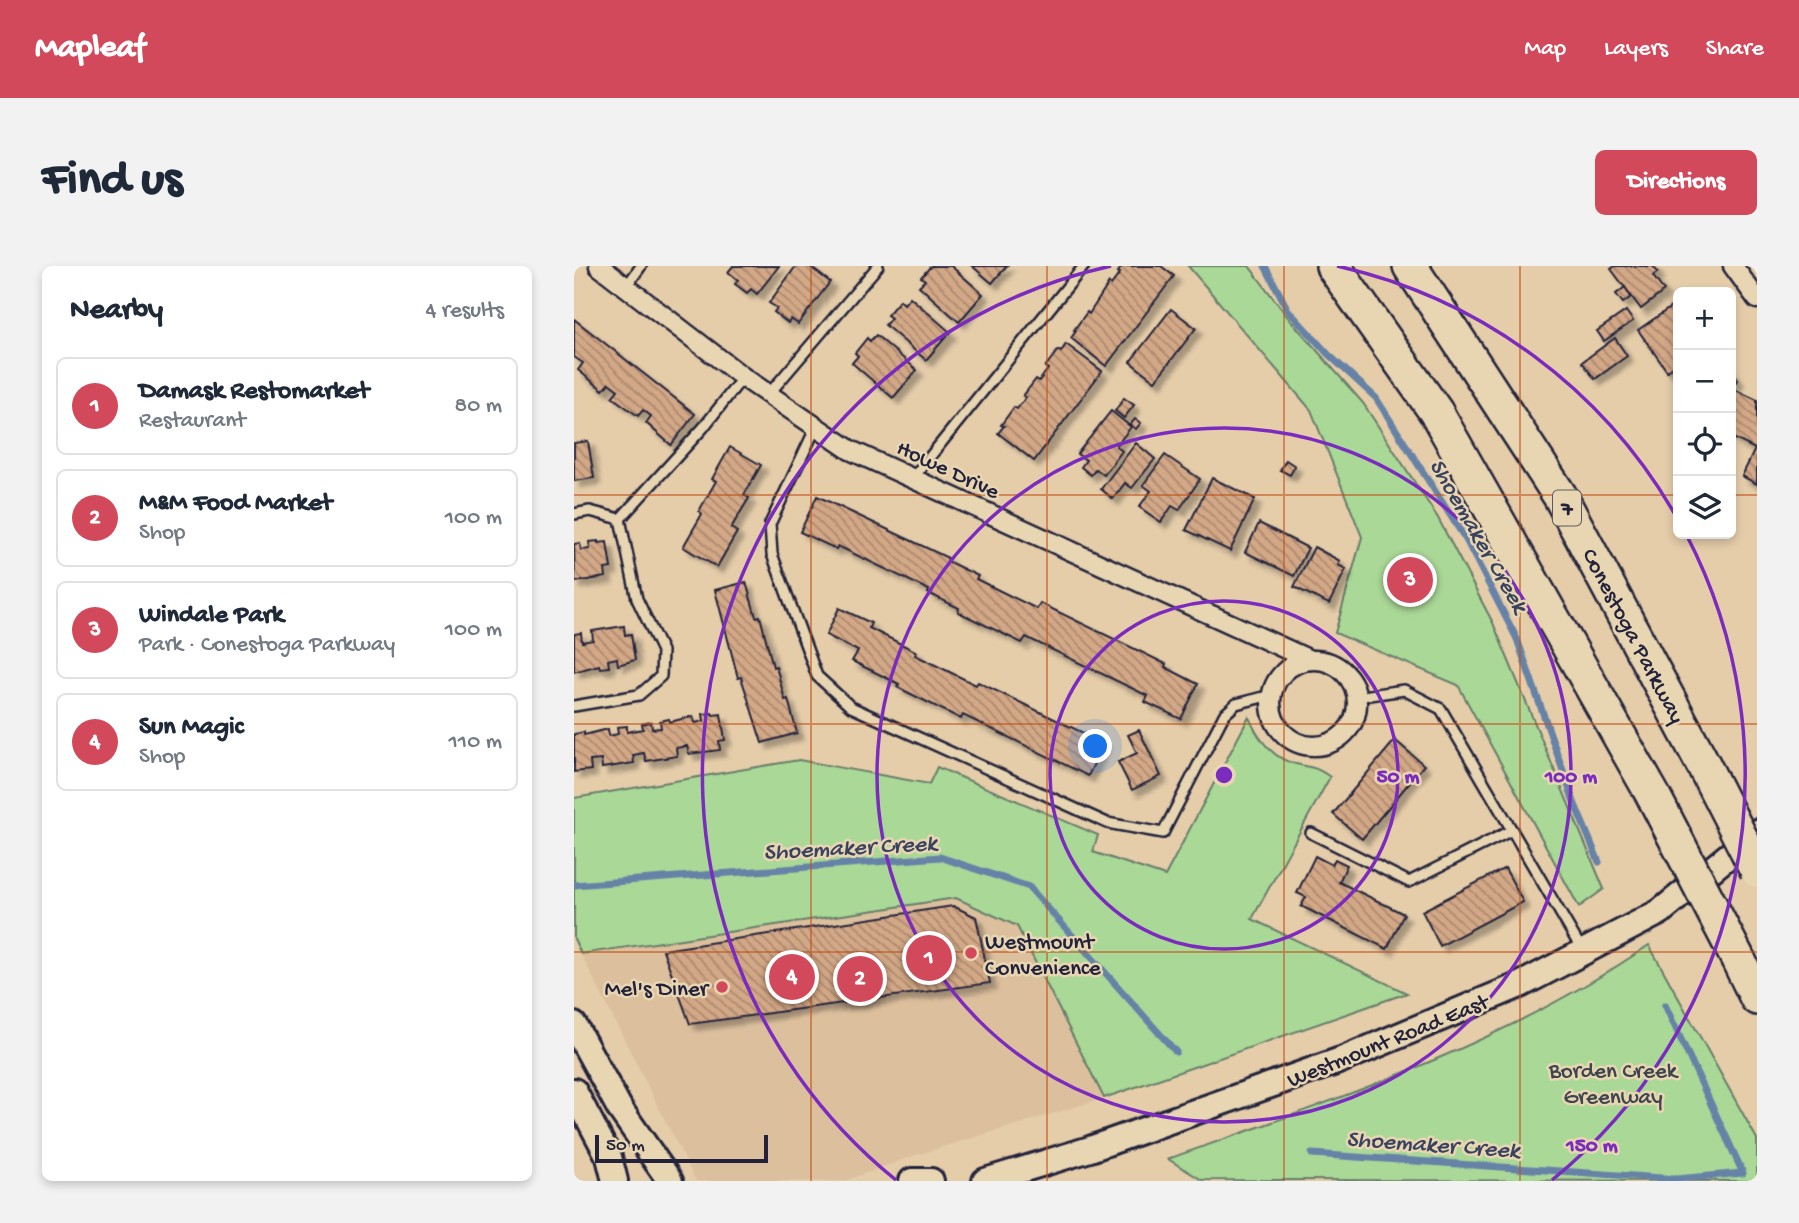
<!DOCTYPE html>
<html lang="en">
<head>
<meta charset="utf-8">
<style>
	body { margin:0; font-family:"Gochi Hand",sans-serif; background:#f2f2f3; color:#1f2937 }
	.controls { position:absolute; right:21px; top:21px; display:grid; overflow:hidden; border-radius:10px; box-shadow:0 4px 10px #0003 }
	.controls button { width:63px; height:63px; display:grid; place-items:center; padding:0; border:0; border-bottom:2px solid #e0e1e3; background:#fff; color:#1f2937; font:35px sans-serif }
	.scale { position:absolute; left:21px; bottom:18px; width:173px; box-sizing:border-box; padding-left:7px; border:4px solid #22223b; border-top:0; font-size:19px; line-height:24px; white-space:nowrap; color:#22223b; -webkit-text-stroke:5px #e8d6b3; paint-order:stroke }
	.you { position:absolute; left:522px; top:481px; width:24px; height:24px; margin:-18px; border:5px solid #fff; border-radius:50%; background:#1a73e8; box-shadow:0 0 0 10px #1a73e833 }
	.badge { display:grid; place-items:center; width:46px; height:46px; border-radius:50%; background:#d1495b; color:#fff; font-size:23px; font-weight:700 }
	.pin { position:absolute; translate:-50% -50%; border:4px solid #fff; box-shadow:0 2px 7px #0006 }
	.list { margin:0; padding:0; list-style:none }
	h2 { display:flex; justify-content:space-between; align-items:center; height:91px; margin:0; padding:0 28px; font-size:30px }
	h2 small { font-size:23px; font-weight:400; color:#747a83 }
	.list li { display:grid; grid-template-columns:46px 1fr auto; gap:21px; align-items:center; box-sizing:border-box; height:98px; margin:0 14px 14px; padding:0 14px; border:2px solid #e0e1e3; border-radius:10px }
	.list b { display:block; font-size:26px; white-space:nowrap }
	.list p { margin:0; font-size:23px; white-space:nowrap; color:#747a83 }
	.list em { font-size:23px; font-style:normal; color:#747a83 }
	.icon { flex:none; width:38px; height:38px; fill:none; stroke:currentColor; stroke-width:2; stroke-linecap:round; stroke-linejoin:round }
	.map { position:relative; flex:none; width:1183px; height:915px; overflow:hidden; border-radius:10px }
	header { display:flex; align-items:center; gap:42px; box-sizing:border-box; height:98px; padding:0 35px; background:#d1495b; color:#fff }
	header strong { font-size:33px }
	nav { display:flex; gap:38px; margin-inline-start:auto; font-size:24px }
	.intro { display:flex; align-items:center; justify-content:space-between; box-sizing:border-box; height:168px; padding:0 42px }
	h1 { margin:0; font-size:49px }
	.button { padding:18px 32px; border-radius:10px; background:#d1495b; color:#fff; font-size:24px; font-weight:700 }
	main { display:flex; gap:42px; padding:0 42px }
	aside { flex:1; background:#fff; border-radius:10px; box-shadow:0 4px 10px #0003 }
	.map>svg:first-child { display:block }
</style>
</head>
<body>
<header>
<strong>Mapleaf</strong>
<nav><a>Map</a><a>Layers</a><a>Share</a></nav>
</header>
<div class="intro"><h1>Find us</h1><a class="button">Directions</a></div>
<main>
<aside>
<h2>Nearby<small>4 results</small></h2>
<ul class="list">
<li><span class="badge">1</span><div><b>Damask Restomarket</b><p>Restaurant</p></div><em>80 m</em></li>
<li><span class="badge">2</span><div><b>M&amp;M Food Market</b><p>Shop</p></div><em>100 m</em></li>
<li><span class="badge">3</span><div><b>Windale Park</b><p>Park · Conestoga Parkway</p></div><em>100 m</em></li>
<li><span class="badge">4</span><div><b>Sun Magic</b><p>Shop</p></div><em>110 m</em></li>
</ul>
</aside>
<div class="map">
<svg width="1183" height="915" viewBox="0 0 1183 915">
	<defs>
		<pattern id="building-back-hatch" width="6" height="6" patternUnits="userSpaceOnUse" patternTransform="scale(1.75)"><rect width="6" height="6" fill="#d3a886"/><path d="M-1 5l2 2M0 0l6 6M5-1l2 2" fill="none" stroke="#ab886f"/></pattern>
		<filter id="shadow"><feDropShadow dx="6" dy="6" stdDeviation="2" flood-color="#0004"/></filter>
	</defs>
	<rect width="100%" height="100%" fill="#e5cdaa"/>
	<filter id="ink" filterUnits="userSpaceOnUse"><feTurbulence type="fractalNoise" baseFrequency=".0143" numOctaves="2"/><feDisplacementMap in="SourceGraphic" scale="14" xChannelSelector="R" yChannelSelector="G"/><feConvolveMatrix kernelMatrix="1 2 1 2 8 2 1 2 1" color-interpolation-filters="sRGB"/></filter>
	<g filter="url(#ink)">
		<path fill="#dcbf9d" d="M382 632 443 660 530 832 339 890 270 915H122L7 688Z"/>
		<g fill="#aad897" stroke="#667d69" stroke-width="2">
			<path d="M614 0H675L713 50 789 137 864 252 919 357 1030 623 1005 641 884 419 761 367 788 271 737 144Z"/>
			<path d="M675 451C682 469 696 489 715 496 734 502 738 498 756 511L678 653 833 727 530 832 443 660 382 632 7 688 0 673V532L225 494 355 518 363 501 524 569 519 586 591 610Z"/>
			<path d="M1075 679 1183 873V915L628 914 594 893C758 835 930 779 1075 679Z"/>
		</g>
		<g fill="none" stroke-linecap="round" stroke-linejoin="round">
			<g stroke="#6683a7" stroke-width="7">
				<path d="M691 0 714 44 754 88 802 132 892 274 943 373 1000 536 1025 596"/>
				<path d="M0 619 366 591 455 621 602 786"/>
				<path d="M738 888 1102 913 1169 907 1091 739"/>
			</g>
		</g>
		<g fill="url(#building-back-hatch)" stroke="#22223b" stroke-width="2" filter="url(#shadow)">
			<path d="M159 0H205L183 28 177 23 173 27 161 18 164 14 154 6Z"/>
			<path d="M222 0H235L256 16 224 58 217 53 214 57 200 46 203 42 195 37Z"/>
			<path d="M357 0H377L409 28 385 56 345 20 351 14 347 11Z"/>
			<path d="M398 0H433L418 17Z"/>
			<path d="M548 0H587L600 10 532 100 497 72 502 65 500 64 513 46 515 48 535 17 537 19 546 7 544 6Z"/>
			<path d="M1041 0H1079L1084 6 1079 10 1090 25 1067 43 1037 3Z"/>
			<path d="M1051 21 1057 31 1049 37 1042 28Z"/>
			<path d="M336 31 376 66 352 94 311 59 317 52 313 49 326 34 330 38Z"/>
			<path d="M1100 39 1104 45V97L1093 105 1064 64Z"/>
			<path d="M597 43 622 62 581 115 556 96Z"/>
			<path d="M1052 45 1059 55 1030 75 1023 65Z"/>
			<path d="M0 53 121 148 97 179 72 157 77 150 69 144 64 150 38 131 44 124 35 117 29 124 4 104 9 97 0 91Z"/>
			<path d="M302 69 343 104 319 132 278 97 284 90 281 87 293 72 296 75Z"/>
			<path d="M1041 72 1053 90 1021 113 1008 96Z"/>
			<path d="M492 78 528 105 460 195 424 167 430 160 427 159 440 141 443 143 452 131 449 130 462 113 465 115 474 103 471 101 484 84 487 86Z"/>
			<path d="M1157 104 1164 114 1157 120Z"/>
			<path d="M1162 124 1183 134V218L1168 210 1181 183 1157 171V135Z"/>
			<path d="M550 132 560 139 550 152 541 145Z"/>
			<path d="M537 145 557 161 542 180 548 185 530 209 522 203 517 209 507 201 512 194 503 188Z"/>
			<path d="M561 153 567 157 562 163 556 159Z"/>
			<path d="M14 175 20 212 0 215V177Z"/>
			<path d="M562 177 581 193 558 222 551 217 539 233 527 223Z"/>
			<path d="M156 181 187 199 170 229 175 232 157 262 163 266 143 301 109 281 128 248 125 245 142 215 138 213Z"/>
			<path d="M591 189 626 213 605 244 598 240 587 256 565 241 577 225 569 219Z"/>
			<path d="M712 194 721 200 716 209 706 204Z"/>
			<path d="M638 212 681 233 656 285 612 264Z"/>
			<path d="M243 230 374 292 373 295 404 310 402 313 463 343 466 337 592 398 591 401 624 418 607 453 571 436 574 430 452 371 448 377 384 346 385 342 354 327 355 324 264 280 262 283 226 266Z"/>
			<path d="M685 257 734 282 720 310 671 286Z"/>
			<path d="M24 275V277L33 276 37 302 31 303 32 311 1 316 0 278 6 277 7 284 16 283 15 276Z"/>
			<path d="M740 281 766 295 764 299 772 303 755 338 720 321Z"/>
			<path d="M172 316 182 351 186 350 199 401 202 400 211 434 214 433 223 467 188 477 167 411 164 412 141 324Z"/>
			<path d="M265 342 297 357 295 362 343 386 341 389 402 419 404 416 530 477 514 510 389 449 387 453 323 421 325 418 278 395 284 385 252 369Z"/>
			<path d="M50 360 51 369 57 368 61 394 44 399 43 392 34 394 35 401 26 402 25 399 0 406V368L7 367 8 376 19 374 18 365Z"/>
			<path d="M138 447 139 449 147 448 151 474 145 475 146 484 115 488 113 480 102 482 103 490 72 495 70 487 59 489 60 497 28 502 27 494 16 495 17 504 0 506V468L10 466V469L34 463 35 470 44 468 43 461 53 460V466L69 463 68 458 77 456 78 463 87 462 86 455 95 453 96 456 119 450 121 457 130 455 129 448Z"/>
			<path d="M565 464 587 510 558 524 544 496 563 487 554 469Z"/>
			<path d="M821 474 850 499 788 573 759 548Z"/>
			<path d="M741 590 758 599 761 593 773 599 765 616 830 648 813 683 727 640 732 631 723 627Z"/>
			<path d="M931 602 949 636 866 680 848 645Z"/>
			<path d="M379 640 402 651 416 717 116 758 89 684Z"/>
		</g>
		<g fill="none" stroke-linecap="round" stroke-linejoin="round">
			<defs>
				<g id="lane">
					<path d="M52 21 67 0"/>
					<path d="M194 129 304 0"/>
					<path d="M242 161 196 258 198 288 243 410 277 441 533 557 589 567 650 449 662 438 697 429"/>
					<path d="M338 213 510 0"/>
					<path d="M0 248 16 245 46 253 63 333 88 385 87 410 65 429 0 440"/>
					<path d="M46 253 129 162 169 111"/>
					<path d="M782 431 830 424 867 443 1008 684"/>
					<path d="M737 567 835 616 938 564"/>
				</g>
				<g id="street">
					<path d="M25 0 169 111 276 184 736 394"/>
					<path d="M1159 0 1183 33"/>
					<circle cx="740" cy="437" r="43"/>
				</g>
				<g id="secondary">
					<path d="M0 759 46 843 96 915"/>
					<path d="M0 825 35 891 41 915"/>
					<path d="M338 915H357"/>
					<path d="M411 915 516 883 767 794 946 719 1086 646 1183 566"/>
				</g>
				<g id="highway">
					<path d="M759 0 862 146 1080 531"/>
					<path d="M836 0 986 230 1128 496"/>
					<path d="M1164 693 1183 732"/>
				</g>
			</defs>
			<use href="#lane" stroke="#22223b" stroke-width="14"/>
			<use href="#street" stroke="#22223b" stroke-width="23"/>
			<use href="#secondary" stroke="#22223b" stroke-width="30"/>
			<use href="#highway" stroke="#22223b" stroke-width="38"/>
			<use href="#lane" stroke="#e8d6b3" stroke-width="9"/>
			<use href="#street" stroke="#e8d6b3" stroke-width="18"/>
			<use href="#secondary" stroke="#e8d6b3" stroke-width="24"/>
			<use href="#highway" stroke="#e8d6b3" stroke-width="33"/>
			<defs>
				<g id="highway-bridge">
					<path d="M1128 496 1183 604"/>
					<path d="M1080 531 1164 693"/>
				</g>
			</defs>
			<use href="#highway-bridge" stroke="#22223b" stroke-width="38" stroke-linecap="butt"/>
			<use href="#highway-bridge" stroke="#e8d6b3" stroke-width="33"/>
		</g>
	</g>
	<path fill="none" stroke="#c04e15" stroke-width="2" stroke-opacity="0.55" d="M237 0V915M473 0V915M710 0V915M946 0V915M0 229H1104M1157 229H1183M0 458H1183M0 686H1183"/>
	<g fill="none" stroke="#7b2cbf" stroke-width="3.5">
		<circle cx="650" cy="509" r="174"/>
		<circle cx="650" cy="509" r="347"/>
		<path d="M322 914A521 521 0 0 1 537 0M763 0A521 521 0 0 1 1103 252M1112 268A521 521 0 0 1 978 914"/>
	</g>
	<g fill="#d1495b" stroke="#e8d6b3" stroke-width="2.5">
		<circle cx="397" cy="687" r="7"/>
		<circle cx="148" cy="721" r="7"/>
	</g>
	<g text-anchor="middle" stroke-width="5" stroke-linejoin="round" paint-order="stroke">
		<rect fill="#e8d6b3" stroke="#5d585f" stroke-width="2" x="979" y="224.5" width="28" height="35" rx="5"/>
		<g font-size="21" font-weight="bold" fill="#22223b">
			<text x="993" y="249">7</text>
		</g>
		<g font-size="23" fill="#22223b" stroke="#e8d6b3">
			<text transform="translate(375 202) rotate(25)" y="8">Howe Drive</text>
			<text transform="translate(1061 369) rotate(62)" y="8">Conestoga Parkway</text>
			<text transform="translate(813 773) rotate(-22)" y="8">Westmount Road East</text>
		</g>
		<g font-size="23" fill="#22223b" stroke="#e8d6b3" text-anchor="start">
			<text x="411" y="682">Westmount<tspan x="411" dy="26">Convenience</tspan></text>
			<text x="134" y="729" text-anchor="end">Mel's Diner</text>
		</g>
		<g font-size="23" fill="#3d464d" stroke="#e8d6b3">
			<text x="1039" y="811">Borden Creek<tspan x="1039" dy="26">Greenway</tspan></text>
		</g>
		<g font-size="24" font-style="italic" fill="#39425f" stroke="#e8d6b3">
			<text transform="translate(906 269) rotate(60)" y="8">Shoemaker Creek</text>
			<text transform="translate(276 580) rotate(-3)" y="8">Shoemaker Creek</text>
			<text transform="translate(859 877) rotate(4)" y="8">Shoemaker Creek</text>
		</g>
	</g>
	<circle cx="650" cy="509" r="10" fill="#7b2cbf" stroke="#e8d6b3" stroke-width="3.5"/>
	<g font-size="21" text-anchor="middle" font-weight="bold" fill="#7b2cbf" stroke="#e8d6b3" stroke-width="5" stroke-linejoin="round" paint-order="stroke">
		<text x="824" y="516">50 m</text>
		<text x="997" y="516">100 m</text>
		<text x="1018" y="885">150 m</text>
	</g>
</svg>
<div class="controls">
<button>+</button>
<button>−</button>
<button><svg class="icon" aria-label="locate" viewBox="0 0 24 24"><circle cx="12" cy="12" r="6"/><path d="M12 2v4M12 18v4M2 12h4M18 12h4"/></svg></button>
<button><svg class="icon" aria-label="layers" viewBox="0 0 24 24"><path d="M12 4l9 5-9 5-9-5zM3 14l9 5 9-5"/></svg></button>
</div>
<div class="scale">50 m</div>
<div class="you"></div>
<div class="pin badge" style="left:355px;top:692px">1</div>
<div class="pin badge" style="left:286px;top:713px">2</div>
<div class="pin badge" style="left:836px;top:314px">3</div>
<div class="pin badge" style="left:218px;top:711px">4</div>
</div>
</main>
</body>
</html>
